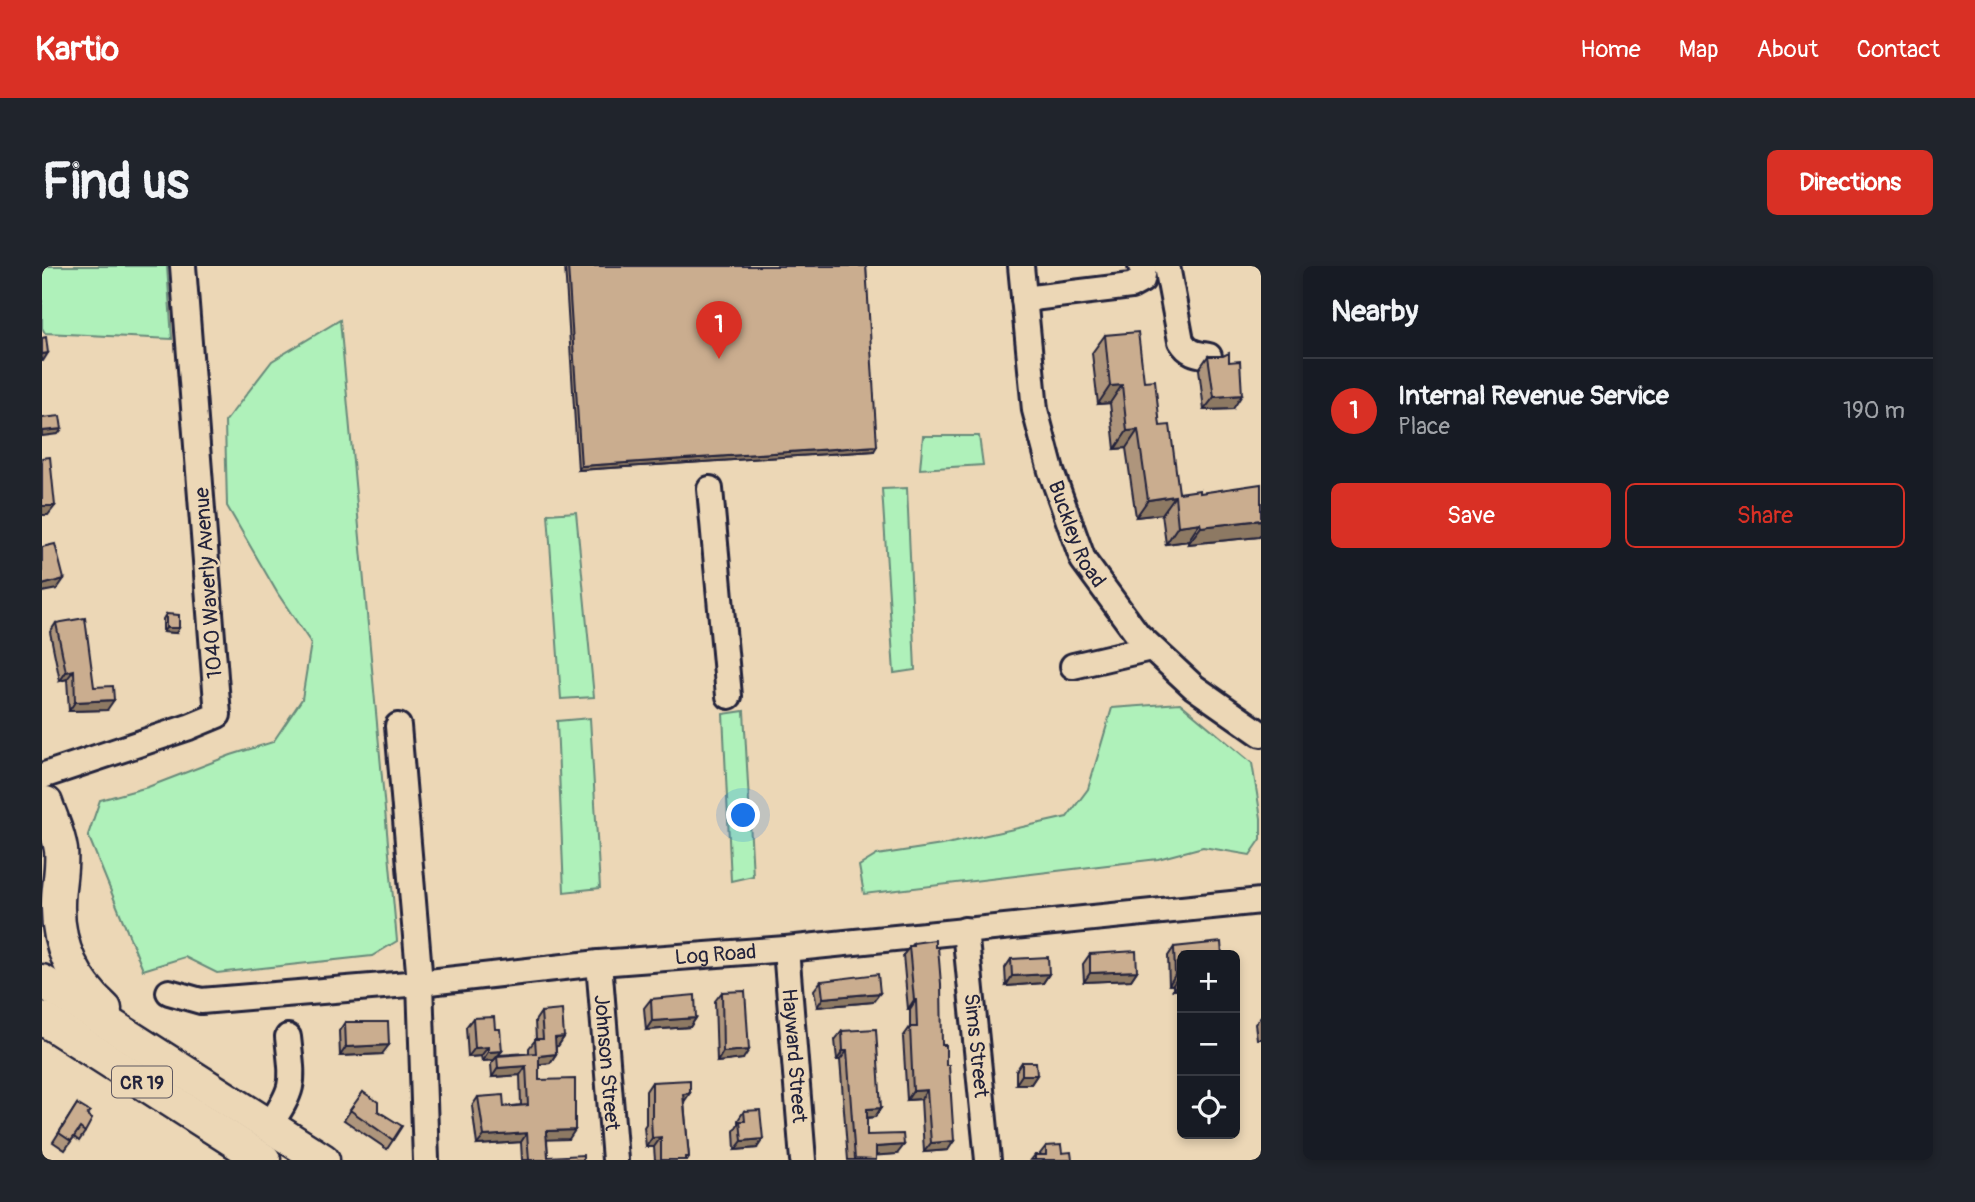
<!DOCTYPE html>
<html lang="en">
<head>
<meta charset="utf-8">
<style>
	body { margin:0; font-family:Pangolin,sans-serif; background:#20242c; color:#f1f3f6 }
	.controls { position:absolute; right:21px; bottom:21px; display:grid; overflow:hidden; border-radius:10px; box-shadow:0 4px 10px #0003 }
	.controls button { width:63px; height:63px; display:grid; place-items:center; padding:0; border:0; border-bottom:2px solid #363941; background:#171b24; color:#f1f3f6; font:35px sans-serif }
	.you { position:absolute; left:702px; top:550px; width:24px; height:24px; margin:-18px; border:5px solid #fff; border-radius:50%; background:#1a73e8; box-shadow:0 0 0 10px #1a73e833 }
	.badge { display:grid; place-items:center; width:46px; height:46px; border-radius:50%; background:#d93025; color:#fff; font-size:23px; font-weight:700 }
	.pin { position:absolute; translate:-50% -58px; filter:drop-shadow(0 2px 4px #0008) }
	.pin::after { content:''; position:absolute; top:37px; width:24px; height:21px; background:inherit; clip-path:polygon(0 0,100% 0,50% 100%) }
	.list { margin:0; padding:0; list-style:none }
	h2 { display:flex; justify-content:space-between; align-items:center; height:91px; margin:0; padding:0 28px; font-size:30px }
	h2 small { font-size:23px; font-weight:400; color:#9ea1a6 }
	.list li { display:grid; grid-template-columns:46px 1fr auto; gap:21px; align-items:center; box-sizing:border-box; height:105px; padding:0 28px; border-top:2px solid #363941 }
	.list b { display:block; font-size:26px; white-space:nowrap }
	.list p { margin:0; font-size:23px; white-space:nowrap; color:#9ea1a6 }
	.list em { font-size:23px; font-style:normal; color:#9ea1a6 }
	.actions { display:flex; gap:14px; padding:21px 28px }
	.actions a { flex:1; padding:16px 0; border:2px solid #d93025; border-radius:10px; text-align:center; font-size:24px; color:#d93025 }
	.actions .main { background:#d93025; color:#fff }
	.icon { flex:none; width:38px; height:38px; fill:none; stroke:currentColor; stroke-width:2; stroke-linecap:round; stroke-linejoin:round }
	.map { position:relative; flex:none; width:1219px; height:894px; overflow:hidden; border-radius:10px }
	header { display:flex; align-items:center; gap:42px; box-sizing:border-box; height:98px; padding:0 35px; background:#d93025; color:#fff }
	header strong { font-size:33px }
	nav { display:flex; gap:38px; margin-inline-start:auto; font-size:24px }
	.intro { display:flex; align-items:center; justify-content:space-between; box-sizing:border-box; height:168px; padding:0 42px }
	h1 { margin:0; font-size:49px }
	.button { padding:18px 32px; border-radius:10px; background:#d93025; color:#fff; font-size:24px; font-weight:700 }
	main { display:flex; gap:42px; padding:0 42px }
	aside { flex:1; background:#171b24; border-radius:10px; box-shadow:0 4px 10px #0003 }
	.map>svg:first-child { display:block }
</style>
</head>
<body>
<header>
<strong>Kartio</strong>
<nav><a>Home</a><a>Map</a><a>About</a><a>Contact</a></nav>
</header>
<div class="intro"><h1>Find us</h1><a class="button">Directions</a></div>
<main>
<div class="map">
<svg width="1219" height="894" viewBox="0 0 1219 894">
	<rect width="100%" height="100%" fill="#ecd7b6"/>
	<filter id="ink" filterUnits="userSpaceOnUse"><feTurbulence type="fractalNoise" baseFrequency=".0143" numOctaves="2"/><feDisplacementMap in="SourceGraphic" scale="14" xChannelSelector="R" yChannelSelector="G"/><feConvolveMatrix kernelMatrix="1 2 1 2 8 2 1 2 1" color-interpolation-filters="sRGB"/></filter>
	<g filter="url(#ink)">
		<g fill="#aff1ba" stroke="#688a7a" stroke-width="2">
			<path d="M0 0H125L130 73 3 67 0 62Z"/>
			<path d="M298 54 355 675 330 690 175 707 143 691 101 704 46 569 58 534 106 521 189 489 231 476 260 433 269 377 236 328 185 240 183 156 230 95Z"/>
			<path d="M881 170H937L941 199 878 203Z"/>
			<path d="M865 222 873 404 852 407 840 223Z"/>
			<path d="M534 246 552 431 519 433 506 248Z"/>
			<path d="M1138 437 1210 497 1219 552V573L1208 589 1161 581 1116 593 822 628 817 600 835 589 900 579 1025 551 1046 523 1070 442Z"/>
			<path d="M702 445 711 610 689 615 681 448Z"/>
			<path d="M548 452 558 622 522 626 515 455Z"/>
		</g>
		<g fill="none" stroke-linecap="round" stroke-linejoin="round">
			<defs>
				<g id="minor">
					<path id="s1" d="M979 0 993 144 1009 205 1041 294 1096 369 1152 421 1219 468"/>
					<path d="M1125 0 1139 75C1146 87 1154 88 1167 90"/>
					<path d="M982 33 1089 20 1100 14 1102 3 1099 0"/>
					<path d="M668 223 687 430"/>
					<path d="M1031 400 1109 382"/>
					<path d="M356 460 378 717 384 894"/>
					<path d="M0 510 147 461 176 449 141 0"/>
					<path id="s2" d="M923 664 946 894"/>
					<path id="s3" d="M744 683 761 894"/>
					<path id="s4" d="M557 697 573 894"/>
					<path id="s5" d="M127 726 159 735 378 717 557 697 744 683 1219 635"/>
					<path d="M227 860C254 820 251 818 246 771"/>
				</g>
				<g id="major">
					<path d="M4 537C9 552 17 568 19 584 21 601 16 620 16 638 15 680 32 715 63 743"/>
					<path d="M0 715 281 894"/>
					<path d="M0 752 222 894"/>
				</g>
			</defs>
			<use href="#minor" stroke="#22223b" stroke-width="30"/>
			<use href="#major" stroke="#22223b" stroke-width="37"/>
			<use href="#minor" stroke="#ecd7b6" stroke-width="24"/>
			<use href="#major" stroke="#ecd7b6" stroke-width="32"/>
		</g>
		<g fill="#ae957b" stroke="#22223b" stroke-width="2">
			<path d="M523 0H824L832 185 536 204Z"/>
			<path d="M1063 69 1102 115 1118 160 1137 227H1158L1217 271 1146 278V275L1124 278 1120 248 1094 251 1084 182 1073 183 1068 137 1056 138 1050 87Z"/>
			<path d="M1166 90 1191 143 1162 144 1157 103Z"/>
			<path d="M124 348 134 367 121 366V353Z"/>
			<path d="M14 357 52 421 65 444 27 445 25 413 18 415 8 366Z"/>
			<path d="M871 677 900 779 906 884 882 886 879 833 865 834 861 771 868 761V743H866L861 689Z"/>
			<path d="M1132 681 1140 689V724H1131V719H1127L1126 690Z"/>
			<path d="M1048 688 1095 705 1089 714 1042 716 1041 698Z"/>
			<path d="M969 693 1007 708 1001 717 964 720 963 702Z"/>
			<path d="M779 715 831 736 775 741 772 724Z"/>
			<path d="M680 726 701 793 675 796 673 735Z"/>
			<path d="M609 733 654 752 648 761 604 764 602 742Z"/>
			<path d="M499 746 522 771 516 780H514V788L508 797 497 798V814L527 873H505L506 891 541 894H480L479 876 435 879 430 840 436 831 462 841 479 839 478 809 450 811 449 798 452 794 440 795 439 790 426 791 424 761 431 752 453 763 460 785 456 789 487 787V782L494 773 493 755Z"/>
			<path d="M1219 750V773H1215L1213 758Z"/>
			<path d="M303 756 340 788 298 790 297 765Z"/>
			<path d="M800 765 833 851 825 852V869L855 888 834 889V894H806L798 794H795L793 774Z"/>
			<path d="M980 796 995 809 989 818H974V805Z"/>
			<path d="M610 816 642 836 647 891 645 894H613L612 881H604L602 861 604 858V825Z"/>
			<path d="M321 826 336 845 351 874 345 883 302 854Z"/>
			<path d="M35 838 43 866 37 875 32 871 23 884 11 876Z"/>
			<path d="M702 845 715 882 693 884 692 865 696 858V854Z"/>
			<path d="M1004 880 1030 894H989L993 889H997Z"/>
		</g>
		<g fill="#8d7964" stroke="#22223b" stroke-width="2">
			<path d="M6 87 1 95H0V88Z"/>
			<path d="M1080 119 1068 137 1056 138 1068 120Z"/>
			<path d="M1200 129 1191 143 1162 144 1172 131Z"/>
			<path d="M20 163 16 168 0 170V165Z"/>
			<path d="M1096 164 1084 182 1073 183 1085 165Z"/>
			<path d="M835 180 832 185 536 204 539 200Z"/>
			<path d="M1133 230 1120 248 1094 251 1106 234Z"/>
			<path d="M0 240H13L6 249H0Z"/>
			<path d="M1219 254V268L1217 271 1146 278 1159 261Z"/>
			<path d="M1158 257 1146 275 1124 278 1136 260Z"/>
			<path d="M22 313 15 323 0 326V319Z"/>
			<path d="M124 362H137L134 367 121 366Z"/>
			<path d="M32 404 25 413 18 415 24 406Z"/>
			<path d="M72 434 65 444 27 445 33 436Z"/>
			<path d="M1095 705 1089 714 1042 716 1048 707Z"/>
			<path d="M1007 708 1001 717 964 720 970 710Z"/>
			<path d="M1133 709H1137L1131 719H1127Z"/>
			<path d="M1137 715H1140V724H1131Z"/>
			<path d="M838 727 831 736 775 741 781 732Z"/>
			<path d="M872 734H874L868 743H866Z"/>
			<path d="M654 752 648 761 604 764 610 755Z"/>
			<path d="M522 771 516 780 507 781 513 772Z"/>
			<path d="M347 779 340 788 298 790 304 781Z"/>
			<path d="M446 781 439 790 426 791 433 782Z"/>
			<path d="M707 784 701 793 675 796 681 786Z"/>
			<path d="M460 785 452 794 440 795 446 786Z"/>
			<path d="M801 785H805L798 794H795Z"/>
			<path d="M514 788 508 797 491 799 497 790Z"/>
			<path d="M484 800 478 809 450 811 456 802Z"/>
			<path d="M980 809H995L989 818H974Z"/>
			<path d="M885 824 879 833 865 834 871 825Z"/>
			<path d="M648 827 642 836 641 828Z"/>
			<path d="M839 842 833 851 819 852 825 843Z"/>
			<path d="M533 864 527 873 498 874 504 865Z"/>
			<path d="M485 867 479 876 435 879 442 870Z"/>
			<path d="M619 871 612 881H604L610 872Z"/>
			<path d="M721 873 715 882 693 884 700 875Z"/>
			<path d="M912 875 906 884 882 886 889 877Z"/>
			<path d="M862 879 855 888 827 890 834 881Z"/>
		</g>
		<g fill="#caad8f" stroke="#22223b" stroke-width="2">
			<path d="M526 0H824L835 180 539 200Z"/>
			<path d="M1096 66 1102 115 1113 114 1118 160 1128 159 1137 227 1158 224V227L1219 218V254L1159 261 1158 257 1136 260 1133 230 1106 234 1096 164 1085 165 1080 119 1068 120 1063 69Z"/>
			<path d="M4 71 6 87 0 88V72Z"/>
			<path d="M1187 87V96L1198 95 1200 129 1172 131 1166 90H1181Z"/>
			<path d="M18 150 20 163 0 165V152Z"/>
			<path d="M8 191 13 240H0V192Z"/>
			<path d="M13 278 22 313 0 319V281Z"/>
			<path d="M124 348 137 349V362H124Z"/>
			<path d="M43 352 52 421 71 420 72 434 33 436 32 404 24 406 14 357Z"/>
			<path d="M893 674V681H896L899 718 900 779H904V799H907L912 875 889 877 885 824 871 825 868 761H875L874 734H872L867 680H871V677Z"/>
			<path d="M1179 676 1180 689H1140V715H1137V709H1133L1132 681Z"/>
			<path d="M1094 685 1095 705 1048 707V688Z"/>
			<path d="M1006 691 1007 708 970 710 969 693Z"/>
			<path d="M836 708 838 727 781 732 779 715Z"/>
			<path d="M703 725 707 784 681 786 680 726Z"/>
			<path d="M653 729 654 752 610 755 609 733Z"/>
			<path d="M520 744 522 771 513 772 514 788 497 790V814L533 813V864L504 865 506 891 541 889V894H487L485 867 442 870 436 831 461 829 462 841 486 839 484 800 456 802 455 790 494 787 493 773H501L499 746Z"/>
			<path d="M452 751 453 763H458L460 785 446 786V781L433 782 431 752Z"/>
			<path d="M303 756H346L347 779 304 781Z"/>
			<path d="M834 763 839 842 825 843V869L861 868 862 879 834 881V894L813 893 805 785H801L800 765Z"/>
			<path d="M980 796H994L995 809H980Z"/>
			<path d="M648 814V827L641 828 647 891H643V894H619V871L610 872 609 851H610V816Z"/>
			<path d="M321 826 336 836V845L360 860 351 874 308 844Z"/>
			<path d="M35 838 48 846 45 849 50 853 43 866 38 862 29 875 17 867Z"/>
			<path d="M718 844 721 873 700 875 698 855H703L702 845Z"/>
			<path d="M1019 879 1020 887 1029 886 1030 894H993V889H1004V880Z"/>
		</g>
	</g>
	<g text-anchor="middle" stroke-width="5" stroke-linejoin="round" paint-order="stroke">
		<rect fill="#ecd7b6" stroke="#5f5860" stroke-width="2" x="70" y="800.5" width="60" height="31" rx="5"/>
		<g font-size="19" font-weight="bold" fill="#22223b">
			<text x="100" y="823">CR 19</text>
		</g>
		<g font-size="21" fill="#22223b" stroke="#ecd7b6">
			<text dy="7" stroke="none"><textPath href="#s1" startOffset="276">Buckley Road</textPath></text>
			<text transform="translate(166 317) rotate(-94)" y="7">1040 Waverly Avenue</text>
			<text dy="7" stroke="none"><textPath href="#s5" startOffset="550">Log Road</textPath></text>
			<text dy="7" stroke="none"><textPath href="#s2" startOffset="116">Sims Street</textPath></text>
			<text dy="7" stroke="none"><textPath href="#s3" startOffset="107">Hayward Street</textPath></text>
			<text dy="7" stroke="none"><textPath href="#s4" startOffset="100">Johnson Street</textPath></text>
		</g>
	</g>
</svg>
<div class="controls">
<button>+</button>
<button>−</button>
<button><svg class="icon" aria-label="locate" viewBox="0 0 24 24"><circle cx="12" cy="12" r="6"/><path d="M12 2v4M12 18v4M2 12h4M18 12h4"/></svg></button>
</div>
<div class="you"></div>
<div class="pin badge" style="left:677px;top:93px">1</div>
</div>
<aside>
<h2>Nearby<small></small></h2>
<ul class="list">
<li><span class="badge">1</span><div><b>Internal Revenue Service</b><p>Place</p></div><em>190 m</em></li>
</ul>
<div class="actions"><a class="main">Save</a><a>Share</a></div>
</aside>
</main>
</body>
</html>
